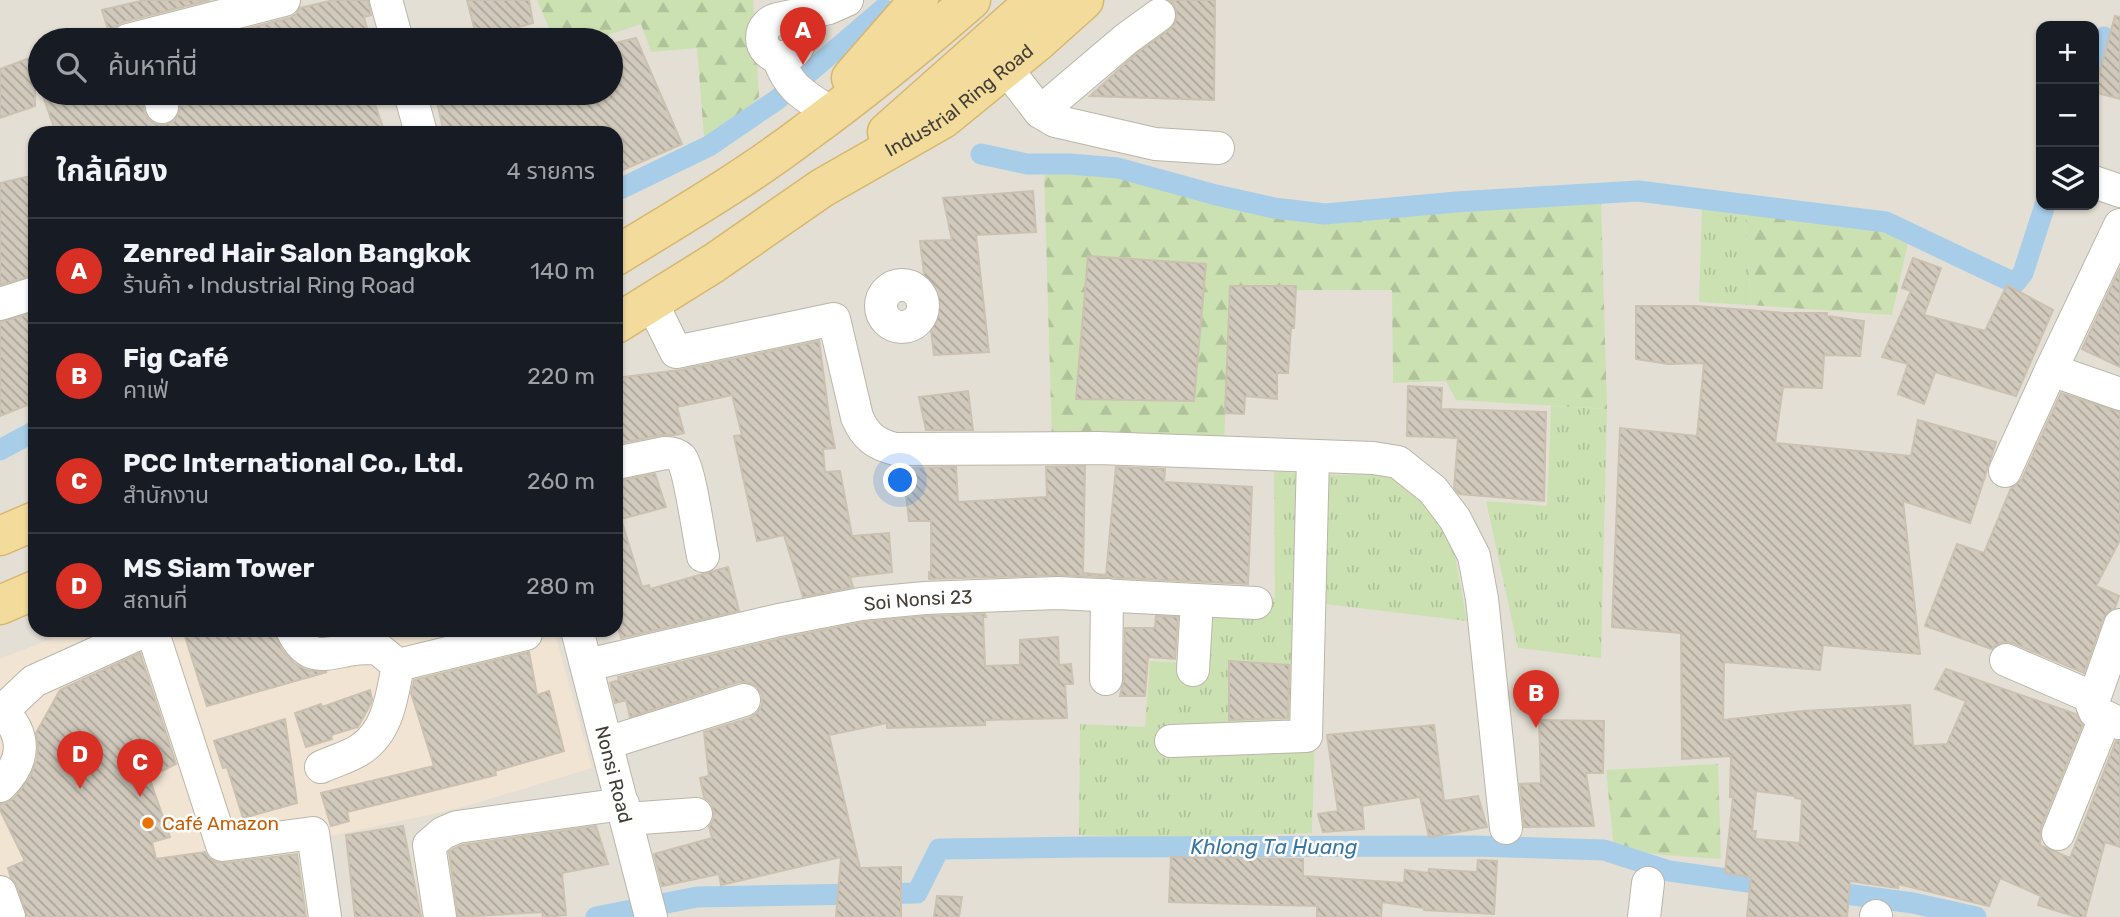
<!DOCTYPE html>
<html lang="th">
<head>
<meta charset="utf-8">
<style>
	body { margin:0; font-family:Rubik,"Noto Sans Thai",sans-serif; background:#20242c; color:#f1f3f6 }
	.controls { position:absolute; right:21px; top:21px; display:grid; overflow:hidden; border-radius:14px; box-shadow:0 2px 5px #0004 }
	.controls button { width:63px; height:63px; display:grid; place-items:center; padding:0; border:0; border-bottom:2px solid #363941; background:#171b24; color:#f1f3f6; font:35px sans-serif }
	.you { position:absolute; left:901px; top:481px; width:24px; height:24px; margin:-18px; border:5px solid #fff; border-radius:50%; background:#1a73e8; box-shadow:0 0 0 10px #1a73e833 }
	.badge { display:grid; place-items:center; width:46px; height:46px; border-radius:50%; background:#d93025; color:#fff; font-size:23px; font-weight:700 }
	.pin { position:absolute; translate:-50% -58px; filter:drop-shadow(0 2px 4px #0008) }
	.pin::after { content:''; position:absolute; top:37px; width:24px; height:21px; background:inherit; clip-path:polygon(0 0,100% 0,50% 100%) }
	.list { margin:0; padding:0; list-style:none }
	h2 { display:flex; justify-content:space-between; align-items:center; height:91px; margin:0; padding:0 28px; font-size:30px }
	h2 small { font-size:23px; font-weight:400; color:#9ea1a6 }
	.list li { display:grid; grid-template-columns:46px 1fr auto; gap:21px; align-items:center; box-sizing:border-box; height:105px; padding:0 28px; border-top:2px solid #363941 }
	.list b { display:block; font-size:26px; white-space:nowrap }
	.list p { margin:0; font-size:23px; white-space:nowrap; color:#9ea1a6 }
	.list em { font-size:23px; font-style:normal; color:#9ea1a6 }
	.icon { flex:none; width:38px; height:38px; fill:none; stroke:currentColor; stroke-width:2; stroke-linecap:round; stroke-linejoin:round }
	.map { position:relative; flex:none; width:2120px; height:917px; overflow:hidden }
	.search { position:absolute; background:#171b24; box-shadow:0 2px 5px #0004; left:28px; top:28px; width:595px; height:77px; display:flex; align-items:center; gap:18px; box-sizing:border-box; padding:0 24px; border-radius:38px; color:#9ea1a6; font-size:26px }
	.panel { position:absolute; background:#171b24; box-shadow:0 2px 5px #0004; left:28px; top:126px; width:595px; height:511px; border-radius:21px }
	.map>svg:first-child { display:block }
</style>
</head>
<body>
<div class="map">
<svg width="2120" height="917" viewBox="0 0 2120 917">
	<defs>
		<pattern id="grass-tufts" width="24" height="20" patternUnits="userSpaceOnUse" patternTransform="scale(1.75)"><rect width="24" height="20" fill="#cce1b2"/><path d="M3 7l-1-3M5 7V3M7 7l1-3M15 17l-1-3M17 17v-4M19 17l1-3" fill="none" stroke="#b0c29a"/></pattern>
		<pattern id="forest-firs" width="22" height="20" patternUnits="userSpaceOnUse" patternTransform="scale(1.75)"><rect width="22" height="20" fill="#cce1b2"/><path d="M5 1l3.5 6h-7zM16 11l3.5 6h-7z" fill="#b0c29a"/></pattern>
		<pattern id="building-back-hatch" width="6" height="6" patternUnits="userSpaceOnUse" patternTransform="scale(1.75)"><rect width="6" height="6" fill="#d1c9bc"/><path d="M-1 5l2 2M0 0l6 6M5-1l2 2" fill="none" stroke="#aba59a"/></pattern>
	</defs>
	<rect width="100%" height="100%" fill="#f1ede6"/>
	<path fill="#e4dfd4" fill-rule="evenodd" d="M0 0H2120V917H0ZM2041 26H2094V205H2041ZM40 40H611V93H40ZM35 133H616V630H35Z"/>
	<path fill="#f1e4d3" d="M73 630H554L592 768 460 808 326 837 337 917H0V659Z"/>
	<g fill="url(#grass-tufts)">
		<path d="M1702 206 1745 211 1751 305 1699 302Z"/>
		<path d="M1551 406 1607 409 1601 658 1518 648 1486 501 1547 506Z"/>
		<path d="M1274 471 1322 475 1395 474 1420 492 1441 521 1455 555 1467 621 1316 603 1317 670 1312 833 1168 838 1079 835 1080 724 1145 727 1150 661 1203 664 1201 589 1275 598Z"/>
	</g>
	<g fill="url(#forest-firs)">
		<path d="M537 0H753L759 97 725 128 704 136 697 48 651 52 641 24 593 40H554Z"/>
		<path d="M1044 170 1107 172 1243 206 1314 218 1402 217 1601 199 1607 409 1456 400 1446 381 1393 383 1392 290H1230L1224 444 1052 440Z"/>
		<path d="M1745 211 1893 231 1909 238 1892 315 1751 305Z"/>
		<path d="M1718 764 1721 859 1664 855 1614 849 1606 770Z"/>
	</g>
	<g fill="none" stroke-linecap="round" stroke-linejoin="round">
		<g stroke="#a8cde8" stroke-width="21">
			<path d="M2094 61 2104 37"/>
			<path d="M981 154 1027 164H1070L1118 168 1216 195 1274 208 1325 214 1456 202 1638 191 1886 222 2006 279 2016 282 2023 273 2045 205"/>
			<path d="M616 191 709 146 778 99 883 9"/>
			<path d="M0 450 35 431"/>
			<path d="M1823 891 1913 903 1976 917"/>
			<path d="M596 917 697 897 917 893 939 849 1084 847 1473 846 1604 850 1669 871 1777 886"/>
		</g>
	</g>
	<g fill="url(#building-back-hatch)" stroke="#cbc1b0" stroke-width="2" fill-rule="evenodd">
		<path d="M145 0H210L123 22 115 27 110 36 102 10Z"/>
		<path d="M334 0H368L371 15 364 17 370 40H201L289 18 296 14 300 8Z"/>
		<path d="M467 0H529L533 23 477 39Z"/>
		<path d="M1169 0H1215L1214 100 1090 96 1137 53 1170 29 1175 23 1177 14 1174 5Z"/>
		<path d="M2115 16 2120 17V99L2094 92Z"/>
		<path d="M636 38 682 144 616 173V133H444L435 93H611V44Z"/>
		<path d="M35 56V106L0 118V69Z"/>
		<path d="M42 93H141L144 111 148 119 156 124 165 125 174 121 179 113 180 104 178 93H220L222 102 250 93H257L260 102 297 93H371L385 133H56Z"/>
		<path d="M35 175V275L0 285V183Z"/>
		<path d="M1033 191 1036 232 976 235 989 352 934 355 920 241 952 240 943 198Z"/>
		<path d="M1088 256 1206 264 1194 401 1076 399Z"/>
		<path d="M1913 258 1941 268 1924 315 1985 331 2007 285 2053 310 2016 396 1935 372 1924 404 1898 394 1908 364 1882 357 1911 291 1902 288Z"/>
		<path d="M2120 268V367L2082 349Z"/>
		<path d="M1230 286H1296L1294 328H1291L1288 373H1277V399L1245 396 1244 414 1225 413Z"/>
		<path d="M1636 306H1695L1786 313H1827V316L1864 321 1860 356 1824 355 1822 388 1783 387 1775 443 1911 456 1918 420 1996 442 1970 523 1903 501 1920 654 1823 645 1820 670 1724 662 1723 720 1803 711 1910 705 1913 746 1947 744 1966 701 1935 689 1946 669 2076 714 2083 724 2041 827 2040 845 2070 858 2116 741H2120V847L2105 842 2085 917H2077L2038 905 2041 896 2000 878 1989 906 1898 884V888L1850 881 1847 917H1747L1751 877 1725 873 1733 797H1730L1731 756 1682 759 1681 633 1612 627 1620 428 1697 436 1704 363 1668 364 1636 359ZM1756 791 1795 796V798L1802 799 1800 843 1755 839 1756 831H1752Z"/>
		<path d="M35 312V402L0 416V322Z"/>
		<path d="M819 341 830 423 835 448 823 449 825 472 840 471 852 536 889 533 892 572 850 577 853 587 803 597 784 535 757 541 734 436 742 435 732 395 677 407 684 433 675 435H662L616 444V378L680 370Z"/>
		<path d="M1408 386 1442 388 1441 409 1546 412 1544 501 1459 494 1454 488 1458 438 1407 436Z"/>
		<path d="M968 391 973 430H926L919 397Z"/>
		<path d="M2061 393 2120 412V540L2096 586 2119 596 2115 608 2108 612 2103 619 2084 673 2013 643 2003 642 1996 645 1992 649 1925 626 1957 544 1984 553 2011 488 2016 485 2022 479Z"/>
		<path d="M1085 466 1083 573 1106 575 1116 467 1165 469 1164 482 1252 487 1248 584 1059 575 929 579V572H931V521H909L903 468 956 467 958 502 1047 497 1046 467Z"/>
		<path d="M655 474 666 507 621 519 642 587 649 585 650 589 728 567 739 611 621 638 616 620V481Z"/>
		<path d="M985 614 986 617H983L985 666 1020 665V640L1058 637 1059 665 1071 664 1073 684H1065L1067 718 985 720V725L887 728V723L829 735 860 868 901 867V917H836L841 857 721 885 719 874 662 886 654 854 712 838 709 826 713 821 714 812 711 803 704 797 700 778 709 776 704 732 750 718 757 713 762 705V695L756 686 747 682H739L630 717 626 700 615 703 610 683 619 680 618 677 783 638 864 622 926 616Z"/>
		<path d="M1156 616 1178 617 1175 659 1148 657 1145 696H1120L1124 679 1125 628H1155Z"/>
		<path d="M183 630H274L282 650 294 663 306 670 327 672 207 706Z"/>
		<path d="M529 652 537 695 549 691 564 751 495 771 496 775 347 812 349 821 331 826 321 793 434 766 411 693 414 680Z"/>
		<path d="M140 653 176 764 149 777 170 837 152 842 156 859 205 852 209 858 215 862 224 863 297 854 306 917H27L17 886 11 878 8 868 25 861 0 810V804L6 803 14 798 30 777 37 760 38 746 36 733 60 690Z"/>
		<path d="M1229 661 1289 665 1288 718 1229 720Z"/>
		<path d="M370 690 372 700 370 705 358 727 331 735 332 739 306 747 295 713 321 704 322 707Z"/>
		<path d="M285 719 297 803 243 818 227 767 223 768 214 741Z"/>
		<path d="M1539 720 1604 721 1603 773H1586L1594 826 1524 827 1520 784 1541 783Z"/>
		<path d="M1434 725 1444 801 1478 796 1487 827 1429 837 1420 797 1362 806 1364 829 1323 832 1318 814 1338 811 1327 735Z"/>
		<path d="M403 826 421 917H355L346 835Z"/>
		<path d="M596 826 608 864 562 873 566 915 543 917 542 912 458 917 449 852 453 849 462 845Z"/>
		<path d="M1171 857 1303 859V876L1404 883 1405 870 1428 873 1429 869 1477 872 1478 860 1497 861 1494 914 1424 910V908L1382 902 1381 917H1317V906L1169 902Z"/>
		<path d="M937 896 962 897 959 917H934Z"/>
	</g>
	<g fill="none" stroke-linecap="round" stroke-linejoin="round">
		<defs>
			<g id="minor">
				<path d="M386 0 397 40"/>
				<path d="M778 19 829 8 847 0"/>
				<circle cx="781" cy="38" r="19"/>
				<path d="M128 40 284 0"/>
				<path d="M778 57C788 86 800 93 825 109"/>
				<path d="M1006 68 1040 112 1055 121 1155 144 1218 148"/>
				<path d="M159 93 162 107"/>
				<path d="M410 93 421 133"/>
				<path d="M1040 112 1126 39 1159 15"/>
				<path d="M2094 182 2120 191"/>
				<circle cx="902" cy="306" r="21"/>
				<path d="M652 303 676 352 834 319 857 417C865 436 875 444 895 449L1098 448 1373 458 1398 462 1433 490 1455 519 1474 556 1482 599 1506 828"/>
				<path d="M0 304 35 293"/>
				<path d="M2051 370 2120 225"/>
				<path d="M616 463 665 453C670 453 677 454 681 458 690 469 699 538 703 556"/>
				<path d="M2005 471 2051 370 2120 394"/>
				<path d="M152 630 222 845 313 833 325 917"/>
				<path d="M292 630C308 663 324 654 354 649 362 648 370 648 377 648L398 665 526 634"/>
				<path id="s1" d="M577 630 651 917"/>
				<path d="M2006 660 2094 698"/>
				<path id="s2" d="M587 665 779 620 861 604 925 598 1058 593 1256 603"/>
				<path d="M1193 670 1197 601"/>
				<path d="M1106 679 1107 595"/>
				<path d="M0 709C27 734 26 761 0 786"/>
				<path d="M2 711 34 681 147 630"/>
				<path d="M2119 723 2095 712 2092 705 2120 625"/>
				<path d="M1171 741 1306 736 1313 456"/>
				<path d="M607 743 744 700"/>
				<path d="M321 767C333 761 350 757 361 749 389 730 392 695 398 665"/>
				<path d="M627 819 696 814"/>
				<path d="M2058 834 2105 718"/>
				<path d="M0 892 9 917"/>
				<path d="M440 917 429 845 443 833 457 827 623 804"/>
				<path d="M1644 917 1648 883"/>
				<path d="M1876 917V916"/>
			</g>
			<g id="major">
				<path d="M851 78 919 0"/>
				<path d="M887 132 1036 0"/>
				<path d="M616 256C679 217 745 179 804 134 862 92 917 47 971 0"/>
				<path id="s3" d="M616 324 714 263 822 188 943 119 1036 43 1084 0"/>
				<path d="M0 536 35 521"/>
				<path d="M0 605 35 590"/>
			</g>
		</defs>
		<use href="#minor" stroke="#bbb5a9" stroke-width="34"/>
		<use href="#major" stroke="#d6b76e" stroke-width="41"/>
		<use href="#minor" stroke="#fff" stroke-width="32"/>
		<use href="#major" stroke="#f3db9c" stroke-width="38"/>
	</g>
	<circle fill="#e8710a" stroke="#fff" stroke-width="2.5" cx="148" cy="823" r="7"/>
	<g text-anchor="middle" stroke-width="5" stroke-linejoin="round" paint-order="stroke">
		<g font-size="19" fill="#433e36" stroke="#fff">
			<text dy="7" stroke="none"><textPath href="#s3" startOffset="410">Industrial Ring Road</textPath></text>
			<text dy="7" stroke="none"><textPath href="#s2" startOffset="338">Soi Nonsi 23</textPath></text>
			<text dy="7" stroke="none"><textPath href="#s1" startOffset="149">Nonsi Road</textPath></text>
		</g>
		<g font-size="19" fill="#c56008" stroke="#fff" text-anchor="start">
			<text x="162" y="830">Café Amazon</text>
		</g>
		<g font-size="21" font-style="italic" fill="#3b76a2" stroke="#fff">
			<text x="1274" y="854">Khlong Ta Huang</text>
		</g>
	</g>
</svg>
<div class="controls">
<button>+</button>
<button>−</button>
<button><svg class="icon" aria-label="layers" viewBox="0 0 24 24"><path d="M12 4l9 5-9 5-9-5zM3 14l9 5 9-5"/></svg></button>
</div>
<div class="you"></div>
<div class="pin badge" style="left:803px;top:65px">A</div>
<div class="pin badge" style="left:1536px;top:728px">B</div>
<div class="pin badge" style="left:140px;top:797px">C</div>
<div class="pin badge" style="left:80px;top:789px">D</div>
<div class="search"><svg class="icon" aria-label="search" viewBox="0 0 24 24"><circle cx="10" cy="10" r="6"/><path d="M15 15l6 6"/></svg>ค้นหาที่นี่</div>
<section class="panel">
<h2>ใกล้เคียง<small>4 รายการ</small></h2>
<ul class="list">
<li><span class="badge">A</span><div><b>Zenred Hair Salon Bangkok</b><p>ร้านค้า · Industrial Ring Road</p></div><em>140 m</em></li>
<li><span class="badge">B</span><div><b>Fig Café</b><p>คาเฟ่</p></div><em>220 m</em></li>
<li><span class="badge">C</span><div><b>PCC International Co., Ltd.</b><p>สำนักงาน</p></div><em>260 m</em></li>
<li><span class="badge">D</span><div><b>MS Siam Tower</b><p>สถานที่</p></div><em>280 m</em></li>
</ul>
</section>
</div>
</body>
</html>
